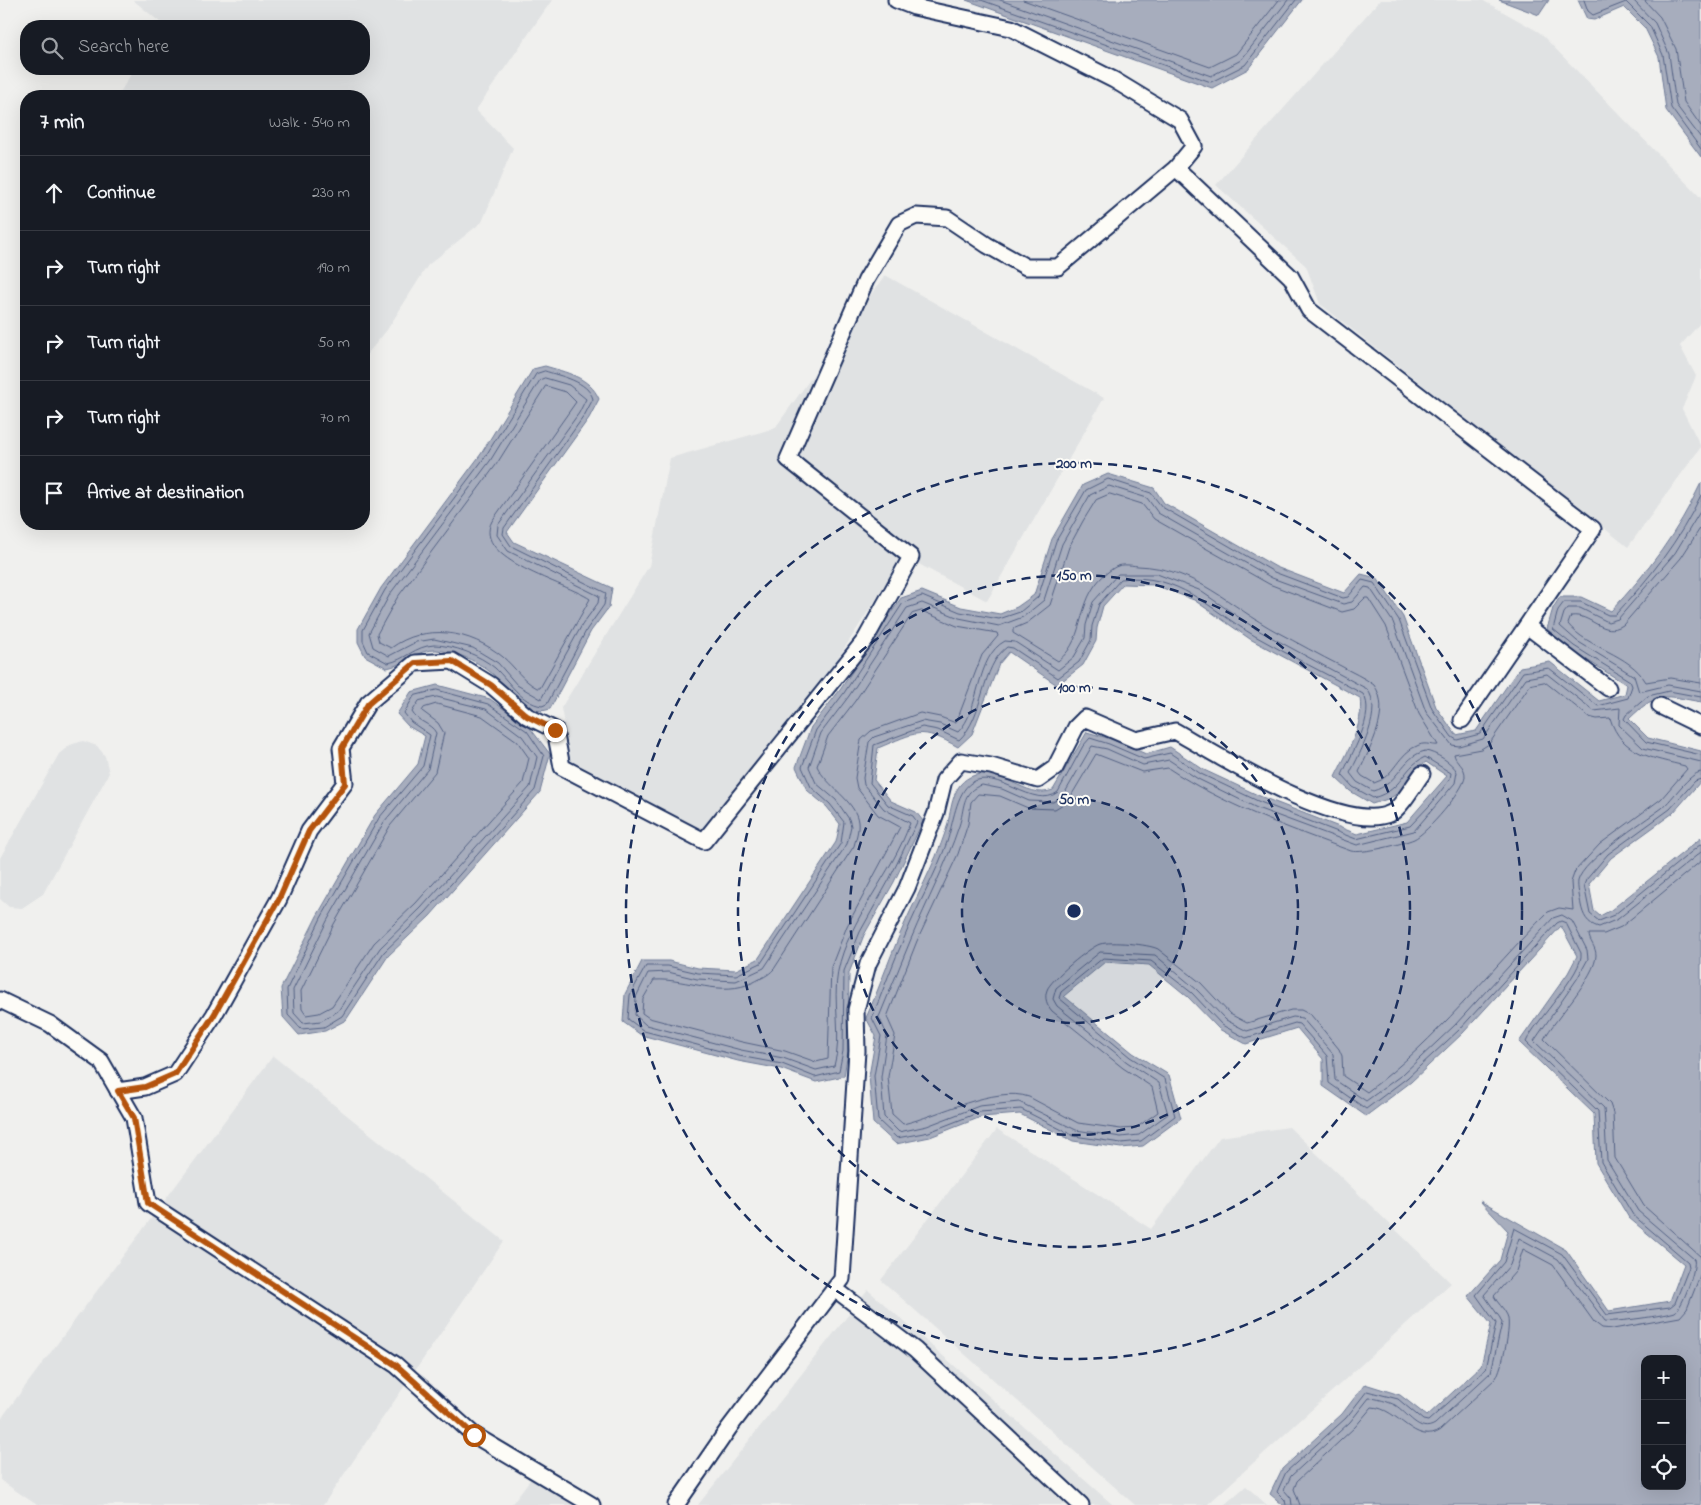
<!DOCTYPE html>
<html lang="en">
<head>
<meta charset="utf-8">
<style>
	body { margin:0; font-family:"Indie Flower",sans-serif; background:#20242c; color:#f1f3f6 }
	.controls { position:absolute; right:15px; bottom:15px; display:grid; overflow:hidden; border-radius:10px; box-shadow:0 5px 20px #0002 }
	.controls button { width:45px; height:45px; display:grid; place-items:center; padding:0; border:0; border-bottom:1px solid #363941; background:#171b24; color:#f1f3f6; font:25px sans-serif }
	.stop { position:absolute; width:15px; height:15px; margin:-11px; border:4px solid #b45309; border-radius:50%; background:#fff }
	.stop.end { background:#b45309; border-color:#fff; box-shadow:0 1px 5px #0008 }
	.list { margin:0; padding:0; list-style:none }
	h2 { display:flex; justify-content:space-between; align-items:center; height:65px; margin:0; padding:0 20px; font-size:21px }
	h2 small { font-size:16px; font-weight:400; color:#9ea1a6 }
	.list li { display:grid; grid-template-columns:32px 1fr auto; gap:15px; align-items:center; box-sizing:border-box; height:75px; padding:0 20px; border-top:1px solid #363941 }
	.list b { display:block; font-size:19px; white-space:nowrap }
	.list em { font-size:16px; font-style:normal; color:#9ea1a6 }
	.icon { flex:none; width:28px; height:28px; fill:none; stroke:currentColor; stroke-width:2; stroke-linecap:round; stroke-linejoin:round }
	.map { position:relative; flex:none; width:1701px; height:1505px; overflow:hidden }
	.search { position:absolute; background:#171b24; box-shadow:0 5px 20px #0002; left:20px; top:20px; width:350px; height:55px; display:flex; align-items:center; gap:12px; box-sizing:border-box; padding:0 18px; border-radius:20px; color:#9ea1a6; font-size:19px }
	.panel { position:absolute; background:#171b24; box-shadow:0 5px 20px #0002; left:20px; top:90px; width:350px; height:440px; border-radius:20px }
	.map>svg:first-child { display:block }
</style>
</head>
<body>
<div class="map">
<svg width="1701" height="1505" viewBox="0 0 1701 1505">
	<rect width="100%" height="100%" fill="#f0f0ee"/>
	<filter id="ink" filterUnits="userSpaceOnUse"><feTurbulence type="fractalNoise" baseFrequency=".02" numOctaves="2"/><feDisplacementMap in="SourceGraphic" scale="10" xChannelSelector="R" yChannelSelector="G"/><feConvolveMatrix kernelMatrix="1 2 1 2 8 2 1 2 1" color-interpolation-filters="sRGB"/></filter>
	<g filter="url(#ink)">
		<g fill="#e0e2e3">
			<path d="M133 0H552L476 110 513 148 482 222 428 265 387 330 364 358V96H118L134 69H364V26H160L161 23Z"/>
			<path d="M1380 0H1482L1539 32 1701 198V322L1680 346 1696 376 1682 409 1701 447 1628 547 1320 304 1306 266 1216 185Z"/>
			<path d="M885 275 1104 398 987 601 904 556 820 686 701 831 571 764 561 708 649 566 670 458 775 428Z"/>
			<path d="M83 741 97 746 105 756 109 773 43 894 22 908 9 907 0 899V858L59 754 70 745Z"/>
			<path d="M273 1056 504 1241 323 1505H37L0 1480V1420Z"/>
			<path d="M1289 1127 1451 1283 1207 1505H1135L881 1280 997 1129 1151 1229 1220 1137Z"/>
			<path d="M868 1290 1113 1505H698Z"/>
			<path d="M532 1477 572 1505H511Z"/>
			<path d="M1246 1486 1267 1505H1224Z"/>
		</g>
		<g fill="#a7adbd" stroke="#6f7b97" fill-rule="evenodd">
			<path d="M966 0H1302L1248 69 1212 88Z"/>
			<path d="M1499 0H1549L1539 15Z"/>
			<path d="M1578 0H1701V157L1666 110 1659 57 1645 28 1624 7 1594 20 1587 19Z"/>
			<path d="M545 366C565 372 590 377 599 399L589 418 507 532 514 542 612 588 609 607 591 631 550 709C524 719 506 683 489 671 474 659 455 652 436 650 417 649 405 665 387 668L365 656 358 642V629L381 588 481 454 533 369Z"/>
			<path d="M1108 474 1154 488 1164 503 1276 567 1344 593 1361 574 1377 578 1403 617 1436 707 1456 735 1476 731 1520 667 1550 662 1599 701 1625 694 1627 685 1571 650 1547 629 1553 608 1560 597H1581L1611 611C1648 572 1678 532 1701 483V702C1663 695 1658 691 1629 719L1648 738 1701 751V781L1673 813 1611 858 1589 884 1594 911 1600 916 1611 910 1701 838V1505H1283L1270 1494 1282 1469 1342 1414 1365 1384 1400 1395 1427 1416 1481 1366 1491 1324 1468 1296 1500 1260 1508 1231 1480 1201 1566 1250 1609 1311 1670 1301 1684 1264 1629 1218 1596 1163 1594 1114 1519 1042 1568 973 1577 956 1561 926 1463 1033 1411 1082 1366 1116 1323 1086V1059L1297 1028 1246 1044 1219 1029 1188 997 1149 965 1105 962 1064 996 1133 1053 1169 1075 1181 1118 1143 1146 1121 1148 1073 1141 1020 1114 981 1117 930 1137 896 1144 873 1123 869 1076 876 1036 866 1018C878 991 888 962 900 934 915 899 934 866 946 830 952 812 950 787 970 777 999 763 1026 801 1053 790L1087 732 1111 739 1146 754 1170 747 1204 770 1262 797 1357 834 1407 822 1447 776 1426 762C1410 772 1406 789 1392 797 1386 800 1378 802 1372 804L1350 791 1335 777C1347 752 1364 726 1360 698L1250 639 1194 600 1155 585 1123 584 1103 606 1097 628 1096 641 1083 665 1057 685 1009 652 999 664 972 734 958 747C920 726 917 732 878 748L874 780 891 801 916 812 923 821 894 882 864 935 849 973 848 1051 844 1076 816 1082 781 1069 738 1061 641 1035 623 1022 625 994 642 961H669L698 968 736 970 758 959 836 842 840 824 827 807 807 790 796 767 811 727 840 690 901 598 922 591 961 607 1000 614 1017 607 1034 595 1052 539 1083 485ZM1645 1359H1682V1486H1645Z"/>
			<path d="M437 685 490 699 530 728 550 754 540 792 430 916 388 956 346 1020 325 1031 299 1035 283 1017 281 988 317 916 375 815 418 764 425 736 408 726 397 714 411 692Z"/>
		</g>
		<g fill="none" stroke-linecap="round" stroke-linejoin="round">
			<g stroke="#536184" stroke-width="1">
				<path d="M981 0 1211 82 1245 65 1296 0"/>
				<path d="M1000 0 1211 76 1241 60 1288 0"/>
				<path d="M1023 0 1210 67 1236 54 1279 0"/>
				<path d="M1584 0 1588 11 1593 15 1626 2 1650 26 1663 55 1671 108 1701 149"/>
				<path d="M1633 0 1655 23 1669 54 1676 105 1701 138"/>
				<path d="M1644 0 1660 17 1676 49 1684 102 1701 126"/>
				<path d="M545 371C560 376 588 381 593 399L584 416 504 528 503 534 511 546 606 593 604 605 587 629 547 704 542 706C521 703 509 681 495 668 480 655 453 645 434 645 415 646 405 660 388 663L368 652 363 641V630L385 590 485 457 536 374Z"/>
				<path d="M545 378 569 385 586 399 579 413 498 525 497 535 508 551 599 596 598 603 582 625 541 699 517 685 498 663 473 648 434 639 416 642 389 656 373 647 369 633 390 594 490 461 540 380Z"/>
				<path d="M546 386 566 392 576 402 492 521C471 560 567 583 590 599L540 688H537C522 680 515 667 503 657 470 630 425 623 391 648L379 642 377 634 397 598 496 465Z"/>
				<path d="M1110 494 1142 504 1154 519 1269 584 1342 612 1354 609 1365 598H1368L1386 626 1419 714 1438 745C1432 746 1426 742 1419 745 1398 752 1394 778 1374 783L1362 776 1359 772C1370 748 1392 710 1374 685 1364 677 1351 672 1341 666 1319 655 1298 643 1277 632 1229 606 1196 568 1138 566 1129 565 1120 563 1112 569 1073 595 1089 637 1058 661L1013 633V629L1027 623 1050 605 1069 547 1083 521 1096 500Z"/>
				<path d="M1701 510 1675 553 1618 619 1608 622 1580 608H1568L1564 613 1560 626 1577 641 1634 676 1639 692 1668 685 1701 691"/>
				<path d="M1701 527 1681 558 1623 625C1603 638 1591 613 1571 616L1568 624C1588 649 1629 653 1646 682L1670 678 1701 683"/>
				<path d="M922 611 957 626 997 633 998 636 982 655 956 723 940 717 920 713 871 731 861 740 855 778 857 788 878 815 900 827 847 926 831 967 828 1059 816 1062 785 1051 742 1042 649 1018 642 1013 643 999 654 980C688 978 721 998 754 982 761 978 768 976 774 969L854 846C856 838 859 830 858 822 856 801 826 786 817 766L828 736 855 701 912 614Z"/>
				<path d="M1545 682 1589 717 1597 719 1610 718C1621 755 1654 758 1685 766L1687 769 1661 799 1600 844 1575 871 1571 882 1573 910 1559 908 1548 912C1486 974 1439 1038 1367 1092L1343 1076 1342 1056 1339 1049 1311 1015 1301 1010H1291L1247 1023 1230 1014 1201 983 1158 949C1148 944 1111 941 1100 944 1090 947 1050 980 1047 990 1044 998 1047 1005 1052 1011L1123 1068 1152 1087 1158 1112 1136 1128 1121 1129 1078 1123 1029 1097C995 1085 938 1116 903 1124L892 1114 888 1077 895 1035 887 1017 917 941 958 854 968 824 971 802 978 794 1000 796 1028 808 1055 809 1068 801 1096 754 1142 772 1168 768C1224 805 1288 828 1351 851 1363 854 1402 844 1414 839 1427 833 1464 790 1465 777 1466 766 1455 762 1454 754L1481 749 1489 744 1530 685Z"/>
				<path d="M437 690 488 704 527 731 544 756 535 790 426 912 384 952 342 1016 324 1027 301 1029 288 1015 287 989 321 918 379 818 423 766 430 735 411 722 404 713 414 696Z"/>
				<path d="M437 697 486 709 522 736 537 757 530 787 421 908 380 948 338 1011 321 1021 303 1023 294 1013 293 990 327 921 384 822 428 769 436 733C431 723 417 722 412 712L419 701Z"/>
				<path d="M1701 697 1669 691 1648 696 1626 715 1624 719 1646 742 1701 755"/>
				<path d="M437 704 482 716 517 741 529 758 523 783 416 903 374 943 332 1006 319 1013 306 1015 302 1009 301 991 334 924 390 826 435 772 444 733 438 723 422 711 424 708Z"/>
				<path d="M1701 772C1689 773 1673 799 1662 808 1643 822 1583 860 1578 881 1577 888 1580 898 1581 905 1583 915 1587 924 1599 927L1618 919 1701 852"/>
				<path d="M1701 779 1695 781 1670 809 1608 854 1586 880 1584 885 1590 914 1599 921 1614 915 1701 844"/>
				<path d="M1701 861 1621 927 1604 934H1589C1589 941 1596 947 1596 955 1596 976 1555 1019 1544 1039L1610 1104 1613 1113 1615 1158 1644 1206 1701 1257"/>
				<path d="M1286 1505 1285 1500 1277 1492 1286 1472 1346 1418 1367 1391 1398 1399 1423 1420 1428 1421 1486 1369 1496 1323 1476 1295 1504 1262 1514 1228 1562 1254 1607 1315 1670 1307 1675 1303 1689 1267 1688 1262 1633 1215 1601 1162 1598 1111 1526 1042C1535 1021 1584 972 1581 953L1566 923 1561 921 1557 923 1459 1030 1407 1078 1366 1109 1329 1083 1327 1056 1299 1024 1295 1023 1246 1038 1222 1025 1192 993 1151 961 1103 958 1061 992 1059 998 1130 1057 1165 1079 1175 1116 1141 1141 1121 1143 1074 1136 1021 1109 980 1112 929 1132 897 1138 878 1120 874 1076 881 1036 872 1018C883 990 893 963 905 936 918 904 936 874 947 842 953 824 956 793 971 783 996 766 1034 811 1058 792L1083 746 1090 738 1109 744 1144 759 1170 753 1201 774 1260 802 1356 839 1410 826 1431 804 1450 779 1451 773 1425 757C1400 769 1405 789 1373 798L1353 787 1342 775C1350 756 1377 714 1363 694 1327 674 1290 656 1255 636 1210 610 1179 572 1121 579L1099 604 1092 626 1091 640 1079 662 1058 678 1013 648 1007 647C980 667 985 716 959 740L938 730 922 727 874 745 870 783 888 805 913 816 917 822 889 880 860 932 844 971 843 1051 839 1071 815 1077 782 1064 739 1056 644 1031 628 1019 630 995 646 966H668L698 973 736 975 761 963 841 843 844 822 830 804 811 787 802 767 816 730 844 693 903 603 922 596 960 612 999 619 1020 612 1038 597 1056 541 1086 490 1108 479 1151 493 1162 507 1274 572 1343 598 1348 597 1362 580 1374 583 1399 620 1432 709 1452 737 1457 740 1480 734 1523 672 1549 668 1598 706 1628 698 1632 686 1630 681 1574 646 1553 629 1558 610 1564 602H1581L1608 615H1615C1649 579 1680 540 1701 495"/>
				<path d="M1292 1505 1291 1498 1284 1490 1291 1476 1350 1422 1369 1398C1376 1398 1389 1402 1395 1405 1408 1413 1419 1434 1435 1424L1491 1372 1502 1323 1500 1318 1484 1295 1510 1265 1519 1238 1558 1259 1605 1321C1613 1323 1667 1315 1675 1312 1683 1307 1697 1267 1694 1259L1638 1211 1607 1160 1604 1108 1534 1041 1577 979 1588 959 1587 950 1572 921 1562 915 1553 918 1455 1025 1403 1074 1366 1101 1335 1080 1333 1054 1302 1018 1293 1017 1247 1031 1226 1020 1196 989 1155 955 1100 952 1056 988 1053 999 1057 1006 1127 1062 1159 1083 1168 1114 1139 1135 1121 1137 1076 1130 1019 1102 979 1106 927 1126 899 1132 884 1117 881 1077 887 1035 879 1017C890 991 900 965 911 939 927 901 946 865 959 826 965 809 961 791 982 785L1002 789 1029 801 1053 802 1063 796 1092 746 1107 749 1143 765 1169 760 1198 779 1257 808 1357 845 1414 831 1455 783 1457 772C1453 763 1435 752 1425 751 1401 757 1399 784 1373 791L1357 782 1350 773C1360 753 1384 710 1367 689L1256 629 1199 590 1157 574H1118L1093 602 1086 625 1085 638 1074 657 1058 670 1015 642 1005 641C975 657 981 710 958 732L940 724 922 721 874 737 869 742 863 778 864 785 884 809 910 823C893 873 848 920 838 971 832 1002 843 1036 834 1066L816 1070 783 1058 741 1050 646 1025 635 1015 636 997 648 973 668 972 697 979 736 981 764 968 847 844 851 826 849 819 836 800 816 783 809 767 821 733 849 696 907 608 922 603 959 618 999 626 1023 617 1044 600 1062 544 1090 495 1109 486 1147 498 1158 513 1272 578 1343 604 1352 602 1365 587 1370 588 1393 622 1426 712 1452 745 1459 746 1483 739 1526 678 1547 674 1594 711 1620 708 1619 725 1643 748 1701 762"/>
				<path d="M1300 1505 1294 1489 1297 1481 1355 1427 1372 1407C1398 1408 1416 1447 1440 1430L1496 1378C1502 1368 1512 1326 1507 1315 1504 1308 1497 1303 1494 1296L1516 1271 1523 1249 1553 1265 1594 1322 1602 1328 1613 1329 1680 1317 1687 1309 1701 1273"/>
			</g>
			<defs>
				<g id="street">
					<path d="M1176 168 1291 277 1309 310 1593 529 1462 720"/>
					<path d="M1527 626 1608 688"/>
					<path d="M1660 706 1701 726"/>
					<path d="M0 1000 50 1024 101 1061 134 1118 148 1203 396 1365 474 1435 592 1505"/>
					<path d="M118 1091 145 1087 175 1074 214 1015 279 899 309 831 345 783 341 748 368 703 415 663 452 661 491 685 527 716 555 730 562 767 704 841 865 640 911 557 788 459 866 280 899 224 916 216 947 218 987 245 1026 267H1058L1176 168 1194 146 1180 120 1114 80 1011 28 914 7 896 0"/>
					<path d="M835 1289 915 1350 1081 1505"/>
					<path d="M676 1505 729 1428 842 1279 857 1051 856 1010 868 964 907 888 936 813 944 780 961 761 991 766 1038 780 1055 768 1076 727 1085 718 1136 740 1175 731C1217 755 1345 836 1391 813 1400 809 1415 783 1422 774"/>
				</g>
			</defs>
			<use href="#street" stroke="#1b2f5e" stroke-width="19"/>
			<use href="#street" stroke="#fdfcf7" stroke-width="15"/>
		</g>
	</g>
	<g fill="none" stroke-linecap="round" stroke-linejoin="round" filter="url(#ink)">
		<path stroke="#b45309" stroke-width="6" d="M474 1435 396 1365 148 1203 134 1118 118 1091 145 1087 175 1074 214 1015 279 899 309 831 345 784 342 748 368 704 415 663 452 661 491 685 527 716 555 730"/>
	</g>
	<circle cx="1074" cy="911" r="112" fill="#1b2f5e" fill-opacity=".12"/>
	<g fill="none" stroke="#1b2f5e" stroke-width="2.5" stroke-dasharray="9 6">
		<circle cx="1074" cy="911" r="112"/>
		<circle cx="1074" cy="911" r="224"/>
		<circle cx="1074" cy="911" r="336"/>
		<circle cx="1074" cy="911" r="448"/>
	</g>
	<circle cx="1074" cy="911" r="8" fill="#1b2f5e" stroke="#fdfcf7" stroke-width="2.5"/>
	<g font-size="15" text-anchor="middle" font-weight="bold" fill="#1b2f5e" stroke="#fdfcf7" stroke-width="4" stroke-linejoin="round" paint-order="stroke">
		<text x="1074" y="468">200 m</text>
		<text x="1074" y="580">150 m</text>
		<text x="1074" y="692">100 m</text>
		<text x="1074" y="804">50 m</text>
	</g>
</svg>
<div class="controls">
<button>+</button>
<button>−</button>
<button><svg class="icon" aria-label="locate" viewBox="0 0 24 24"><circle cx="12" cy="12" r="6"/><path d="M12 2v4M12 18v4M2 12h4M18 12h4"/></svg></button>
</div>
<div class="stop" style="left:474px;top:1435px"></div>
<div class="stop end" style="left:555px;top:730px"></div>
<div class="search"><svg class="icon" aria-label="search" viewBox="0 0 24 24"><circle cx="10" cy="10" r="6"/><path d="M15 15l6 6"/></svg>Search here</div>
<section class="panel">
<h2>7 min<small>Walk · 540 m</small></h2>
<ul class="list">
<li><svg class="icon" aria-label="ahead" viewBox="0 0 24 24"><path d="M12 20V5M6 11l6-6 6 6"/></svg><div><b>Continue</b></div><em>230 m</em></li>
<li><svg class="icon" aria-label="right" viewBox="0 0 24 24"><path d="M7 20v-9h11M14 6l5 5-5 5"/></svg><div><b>Turn right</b></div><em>190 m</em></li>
<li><svg class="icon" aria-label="right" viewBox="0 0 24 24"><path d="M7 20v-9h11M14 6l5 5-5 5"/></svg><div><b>Turn right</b></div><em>50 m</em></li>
<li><svg class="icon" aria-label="right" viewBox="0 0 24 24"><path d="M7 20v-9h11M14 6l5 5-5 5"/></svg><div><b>Turn right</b></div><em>70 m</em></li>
<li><svg class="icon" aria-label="arrive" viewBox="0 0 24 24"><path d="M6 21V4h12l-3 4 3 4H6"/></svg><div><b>Arrive at destination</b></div></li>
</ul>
</section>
</div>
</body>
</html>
